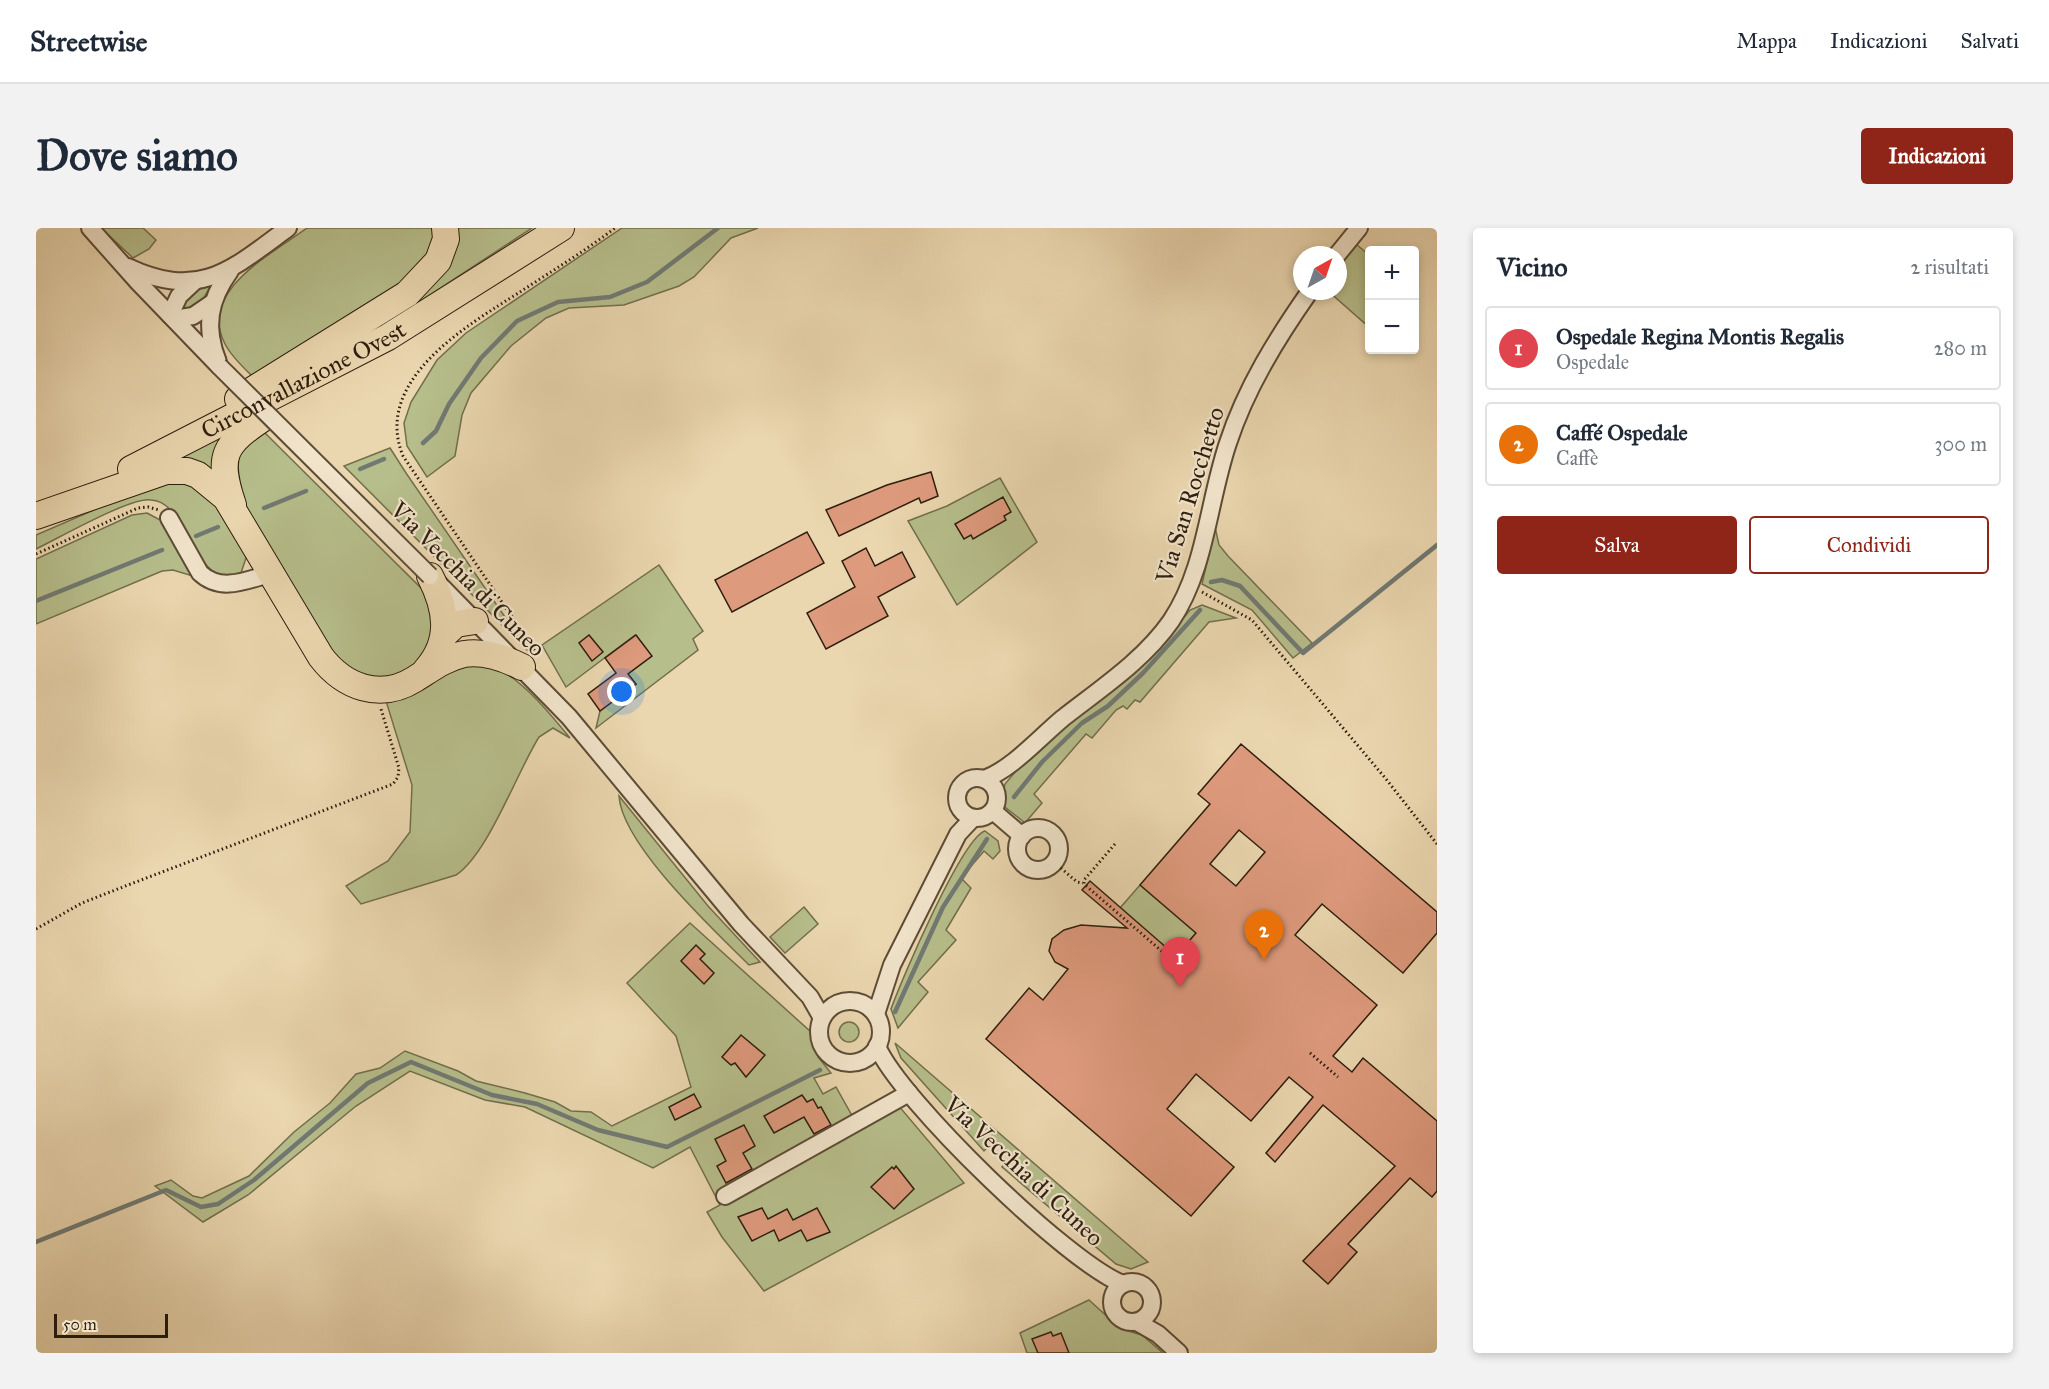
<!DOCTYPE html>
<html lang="it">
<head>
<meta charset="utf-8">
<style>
	body { margin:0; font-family:"IM FELL Great Primer",serif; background:#f2f2f3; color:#1f2937 }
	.controls { position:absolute; right:18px; top:18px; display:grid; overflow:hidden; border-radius:6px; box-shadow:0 3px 9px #0003 }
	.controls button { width:54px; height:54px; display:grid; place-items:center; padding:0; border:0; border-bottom:2px solid #e0e1e3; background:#fff; color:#1f2937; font:30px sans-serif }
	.compass { position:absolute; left:1257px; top:18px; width:54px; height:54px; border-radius:50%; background:#fff; box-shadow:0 3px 9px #0003; rotate:40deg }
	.scale { position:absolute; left:18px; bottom:15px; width:114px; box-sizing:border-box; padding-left:6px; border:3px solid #2e1e0e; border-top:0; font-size:16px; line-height:21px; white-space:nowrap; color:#2e1e0e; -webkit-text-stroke:4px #f1e4cb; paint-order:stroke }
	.you { position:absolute; left:586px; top:464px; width:21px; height:21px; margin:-15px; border:4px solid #fff; border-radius:50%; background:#1a73e8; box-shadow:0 0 0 9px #1a73e833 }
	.badge { display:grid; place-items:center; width:39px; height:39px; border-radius:50%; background:#8f2418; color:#fff; font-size:20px; font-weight:700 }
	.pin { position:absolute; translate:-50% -50px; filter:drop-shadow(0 2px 3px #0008) }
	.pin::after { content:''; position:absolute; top:32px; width:21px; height:18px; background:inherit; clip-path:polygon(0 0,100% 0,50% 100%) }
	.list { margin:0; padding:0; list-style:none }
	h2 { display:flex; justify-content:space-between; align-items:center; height:78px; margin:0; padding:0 24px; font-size:26px }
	h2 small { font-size:20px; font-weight:400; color:#747a83 }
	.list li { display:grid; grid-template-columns:39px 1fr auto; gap:18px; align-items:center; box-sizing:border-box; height:84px; margin:0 12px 12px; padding:0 12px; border:2px solid #e0e1e3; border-radius:6px }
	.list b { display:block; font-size:22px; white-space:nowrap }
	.list p { margin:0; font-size:20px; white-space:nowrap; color:#747a83 }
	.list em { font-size:20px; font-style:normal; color:#747a83 }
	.actions { display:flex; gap:12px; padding:18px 24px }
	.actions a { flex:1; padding:14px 0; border:2px solid #8f2418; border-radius:6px; text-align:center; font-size:21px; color:#8f2418 }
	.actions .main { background:#8f2418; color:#fff }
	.map { position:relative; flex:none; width:1401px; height:1125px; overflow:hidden; border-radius:6px }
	header { display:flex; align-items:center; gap:36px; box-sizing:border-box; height:84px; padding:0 30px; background:#fff; border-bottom:2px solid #e0e1e3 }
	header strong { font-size:28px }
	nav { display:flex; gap:33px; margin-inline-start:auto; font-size:21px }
	.intro { display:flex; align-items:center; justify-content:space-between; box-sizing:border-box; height:144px; padding:0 36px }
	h1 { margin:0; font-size:42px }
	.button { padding:15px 27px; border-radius:6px; background:#8f2418; color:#fff; font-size:21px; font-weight:700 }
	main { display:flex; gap:36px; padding:0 36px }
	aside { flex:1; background:#fff; border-radius:6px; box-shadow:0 3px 9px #0003 }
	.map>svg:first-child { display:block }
</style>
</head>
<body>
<header>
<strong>Streetwise</strong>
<nav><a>Mappa</a><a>Indicazioni</a><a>Salvati</a></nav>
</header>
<div class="intro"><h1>Dove siamo</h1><a class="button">Indicazioni</a></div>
<main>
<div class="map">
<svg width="1401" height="1125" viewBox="0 0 1401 1125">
	<rect width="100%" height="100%" fill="#ead6af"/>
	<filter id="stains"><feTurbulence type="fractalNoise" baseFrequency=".00333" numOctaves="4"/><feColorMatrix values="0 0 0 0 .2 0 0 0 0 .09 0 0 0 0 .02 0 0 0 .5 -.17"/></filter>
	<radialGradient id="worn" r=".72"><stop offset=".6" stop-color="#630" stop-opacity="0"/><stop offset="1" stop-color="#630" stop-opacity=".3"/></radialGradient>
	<g fill="#b6be8b" stroke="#726e4c" stroke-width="1.5">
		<path d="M65 0H107L120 12 113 21 97 30Z"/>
		<path d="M271 0H402L400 21 373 52 216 148C206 138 195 128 189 116 161 63 236 26 271 0Z"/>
		<path d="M417 0H496L368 84 390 61Z"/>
		<path d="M586 0H722L695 10 658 49 643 58 588 77 533 80 510 90 475 118 435 165 426 187 419 228 391 249 371 218 368 195 375 174 401 132 430 105Z"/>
		<path d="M1320 16 1333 27V99L1292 63H1302V40Z"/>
		<path d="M175 57 166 73 148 82 149 73 162 60Z"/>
		<path d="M226 202 391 366 399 400 385 434 366 447 343 451 320 446 295 425 207 273 199 252 205 215Z"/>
		<path d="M190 207 181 250 139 232Z"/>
		<path d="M354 220 370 245 493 424 308 238Z"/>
		<path d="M144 250 179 273 211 327 205 345 188 351C164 337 159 321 145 298 138 286 131 273 115 272 94 269 23 310 0 321V307L125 253Z"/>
		<path d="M964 250 1001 314 921 377 872 293 911 278Z"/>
		<path d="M111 285 128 294 160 349 137 342 126 343 0 396V331L96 287Z"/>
		<path d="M1179 299 1183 317 1192 328 1276 415 1257 430 1216 382 1166 356Z"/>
		<path d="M623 337 667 403 657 411 662 422 560 500 564 483 600 456 592 446 615 428 599 407 530 459 506 417Z"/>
		<path d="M1166 377 1200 390 1173 394 1104 474 1099 472 1091 481 1087 478 1080 482 1056 510 1050 506 998 566 1006 575 989 595 969 579 967 564 969 556 996 524 1137 403 1154 382Z"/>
		<path d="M427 437C437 438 451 436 460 440 486 451 516 488 534 510L517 500 503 509C481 544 452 626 420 647L325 676 310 658 352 633 374 604 376 557 350 473Z"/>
		<path d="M583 568 672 678 724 734 713 737C678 702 586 617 583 568Z"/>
		<path d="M949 603 962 613 964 623 957 631 948 623 925 650 935 660 910 702 920 712 882 754 892 764 862 800 855 781C865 753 926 610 949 603Z"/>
		<path d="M1104 657 1160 705 1140 728 1084 680Z"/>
		<path d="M768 679 782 696 749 725 734 709Z"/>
		<path d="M654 695 775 804 782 829 795 845 778 850 787 866 800 859 818 891 862 877 928 955 728 1063 686 1009 671 984 684 977 654 919 617 940 489 879 449 872 374 843 320 878 212 967 167 994 119 958 135 952 157 968 166 970 213 948 258 904 294 875 320 846 344 840 369 823 422 843 440 853 489 865 519 874 535 883 555 884 576 898 655 859 640 808 591 755Z"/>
		<circle cx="813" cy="804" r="10"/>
		<path d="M859 815 1112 1034 1095 1041 1080 1036 966 939 976 927 958 912 948 923 865 830Z"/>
		<path d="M1053 1072 1085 1101 1106 1107 1127 1125H991L984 1105Z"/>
	</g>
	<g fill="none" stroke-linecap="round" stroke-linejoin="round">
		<g stroke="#717973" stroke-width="4.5">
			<path d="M387 215 400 203 413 176 445 130 481 93 522 74 574 69 611 54 682 0"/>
			<path d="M324 241 348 231"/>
			<path d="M228 280 270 263"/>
			<path d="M160 308 182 299"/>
			<path d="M1175 354 1186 352 1204 358 1267 425 1401 317"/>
			<path d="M0 373 126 322"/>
			<path d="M978 569 1006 534 1046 495 1072 478 1107 445 1164 382"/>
			<path d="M859 784 907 679 951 611"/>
			<path d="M0 1014 130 962 165 979 182 976 218 952 332 855 375 834 456 867 501 876 562 902 631 919 784 842"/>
		</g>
	</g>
	<g fill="#de9a7d" stroke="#2e1e0e" stroke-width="1.5" fill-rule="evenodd">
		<path d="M895 244 902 268 885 275 883 270 803 308 790 282 851 257Z"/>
		<path d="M967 269 975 284 968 288 970 292 937 311 935 307 928 311 919 296Z"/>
		<path d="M771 304 788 335 696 384 679 352Z"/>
		<path d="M830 320 839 338 866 324 879 349 842 369 852 388 790 421 771 385 819 359 806 333Z"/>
		<path d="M553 407 567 424 556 433 543 415Z"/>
		<path d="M600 407 616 428 592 446 600 456 564 483 552 466 580 445 569 430Z"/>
		<path d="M1205 516 1401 684V705L1367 745 1286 676 1259 707 1341 777 1297 828 1316 844 1327 830 1401 893V963L1396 969 1374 950 1312 1016 1321 1024 1292 1056 1267 1033 1359 938 1287 877 1239 934 1230 925 1277 869 1253 849 1215 893 1160 846 1131 881 1198 939 1155 988 950 811 993 760 1007 772 1032 741 1019 734 1013 723 1016 711 1028 702 1045 697 1091 700 1046 662 1054 653 1140 728 1160 705 1104 657 1174 576 1162 566ZM1203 602 1229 624 1200 658 1174 636Z"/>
		<path d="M660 717 669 726 664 731 678 745 668 756 645 733Z"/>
		<path d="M705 807 729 827 710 849 699 835 695 837 686 829Z"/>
		<path d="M658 866 665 879 639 892 633 879Z"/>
		<path d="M766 867 771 874 777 871 782 880 785 879 795 897 778 906 768 889 738 905 728 888Z"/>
		<path d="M708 897 719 918 707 925 716 941 690 955 681 938 690 933 679 911Z"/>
		<path d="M860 938 878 961 858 981 835 959 856 939 858 941Z"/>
		<path d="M726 980 732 991 751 981 757 992 781 980 794 1004 771 1013 765 1002 743 1013 738 1002 716 1013 702 989Z"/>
		<path d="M1015 1104 1017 1108 1025 1105 1033 1125H1002L996 1111Z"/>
	</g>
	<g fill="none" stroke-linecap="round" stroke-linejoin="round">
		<defs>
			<g id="minor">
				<path d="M54 0 102 54 183 138"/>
				<path d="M1301 27 1323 0"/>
				<path d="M92 39C164 73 196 41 252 0"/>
				<path d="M134 87 143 68 158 54"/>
				<path d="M138 91 157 88 176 75"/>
				<path d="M182 134C168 99 173 72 194 43"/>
				<path d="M133 290 164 345C185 365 211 352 236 345"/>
				<path d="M402 355 533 489 705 696 774 769 786 790"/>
				<circle cx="941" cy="570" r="20"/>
				<path d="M948 551C975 542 1004 509 1027 490 1064 461 1108 432 1135 393 1170 341 1172 274 1192 215 1210 160 1241 110 1274 63"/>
				<path d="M957 583 986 608"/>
				<circle cx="1002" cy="621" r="21"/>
				<circle cx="814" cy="804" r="31"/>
				<path d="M840 786 856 737 922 606 937 590"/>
				<path d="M841 818C863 871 1033 1036 1087 1056"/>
				<path d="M689 968 873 865"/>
				<circle cx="1096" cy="1074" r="20"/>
				<path d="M1101 1094 1122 1106 1143 1125"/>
			</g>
			<g id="highway">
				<path d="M202 171 371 66 402 33 410 11 409 0"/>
				<path id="s1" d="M95 241 352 109 525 0"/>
				<path d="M197 277C180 227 188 216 229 189"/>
				<path d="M0 288 130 243H151L162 247 190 270 285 429C308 459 344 473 379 451 395 441 409 430 428 426 449 423 468 430 486 439"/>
				<path d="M408 407 420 396 439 393"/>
				<path d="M390 442C416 413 411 381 394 348"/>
			</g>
		</defs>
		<use href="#minor" stroke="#5d4c36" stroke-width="20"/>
		<use href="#highway" stroke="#2e1e0e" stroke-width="28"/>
		<g stroke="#2e1e0e" stroke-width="3" stroke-dasharray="1.5 3" stroke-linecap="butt">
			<path d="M0 326 102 280 112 279 123 282"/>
			<path d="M1166 364 1216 392 1350 551 1401 616"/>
			<path d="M501 426 367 228C336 152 432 97 484 64 516 43 549 23 579 0"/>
			<path d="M1079 616 1048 652V656L1136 732"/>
			<path d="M1018 634 1041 654 1047 655"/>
			<path d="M0 701 46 675 92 657 357 556 362 549 363 540 345 481"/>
			<path d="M1274 825 1302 849"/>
		</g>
		<use href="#minor" stroke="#f1e4cb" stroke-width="16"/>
		<use href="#highway" stroke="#ead6af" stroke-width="26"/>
		<defs>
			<path id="minor-bridge" d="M183 138 394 348"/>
		</defs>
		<use href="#minor-bridge" stroke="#5d4c36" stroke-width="20" stroke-linecap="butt"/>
		<use href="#minor-bridge" stroke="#f1e4cb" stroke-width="16"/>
	</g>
	<g text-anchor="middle" stroke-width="4.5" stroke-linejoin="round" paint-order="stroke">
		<g font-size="24" fill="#2e1e0e" stroke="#f1e4cb">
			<text dy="8" stroke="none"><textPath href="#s1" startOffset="194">Circonvallazione Ovest</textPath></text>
			<text transform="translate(1154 267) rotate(-73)" y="8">Via San Rocchetto</text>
			<text transform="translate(432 351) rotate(45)" y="8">Via Vecchia di Cuneo</text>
			<text transform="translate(988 943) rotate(43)" y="8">Via Vecchia di Cuneo</text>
		</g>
	</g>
	<rect width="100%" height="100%" filter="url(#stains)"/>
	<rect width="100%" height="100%" fill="url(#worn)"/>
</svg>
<div class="controls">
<button>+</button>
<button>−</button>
</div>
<svg class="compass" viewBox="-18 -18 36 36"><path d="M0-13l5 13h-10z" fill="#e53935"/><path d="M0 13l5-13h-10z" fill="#747a83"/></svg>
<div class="scale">50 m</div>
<div class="you"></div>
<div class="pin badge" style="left:1144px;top:759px;background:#e0444e">1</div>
<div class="pin badge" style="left:1228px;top:732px;background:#e8710a">2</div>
</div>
<aside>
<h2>Vicino<small>2 risultati</small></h2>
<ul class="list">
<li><span class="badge" style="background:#e0444e">1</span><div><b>Ospedale Regina Montis Regalis</b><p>Ospedale</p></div><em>280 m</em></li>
<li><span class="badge" style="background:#e8710a">2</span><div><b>Caffé Ospedale</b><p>Caffè</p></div><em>300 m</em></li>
</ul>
<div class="actions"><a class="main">Salva</a><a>Condividi</a></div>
</aside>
</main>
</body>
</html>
